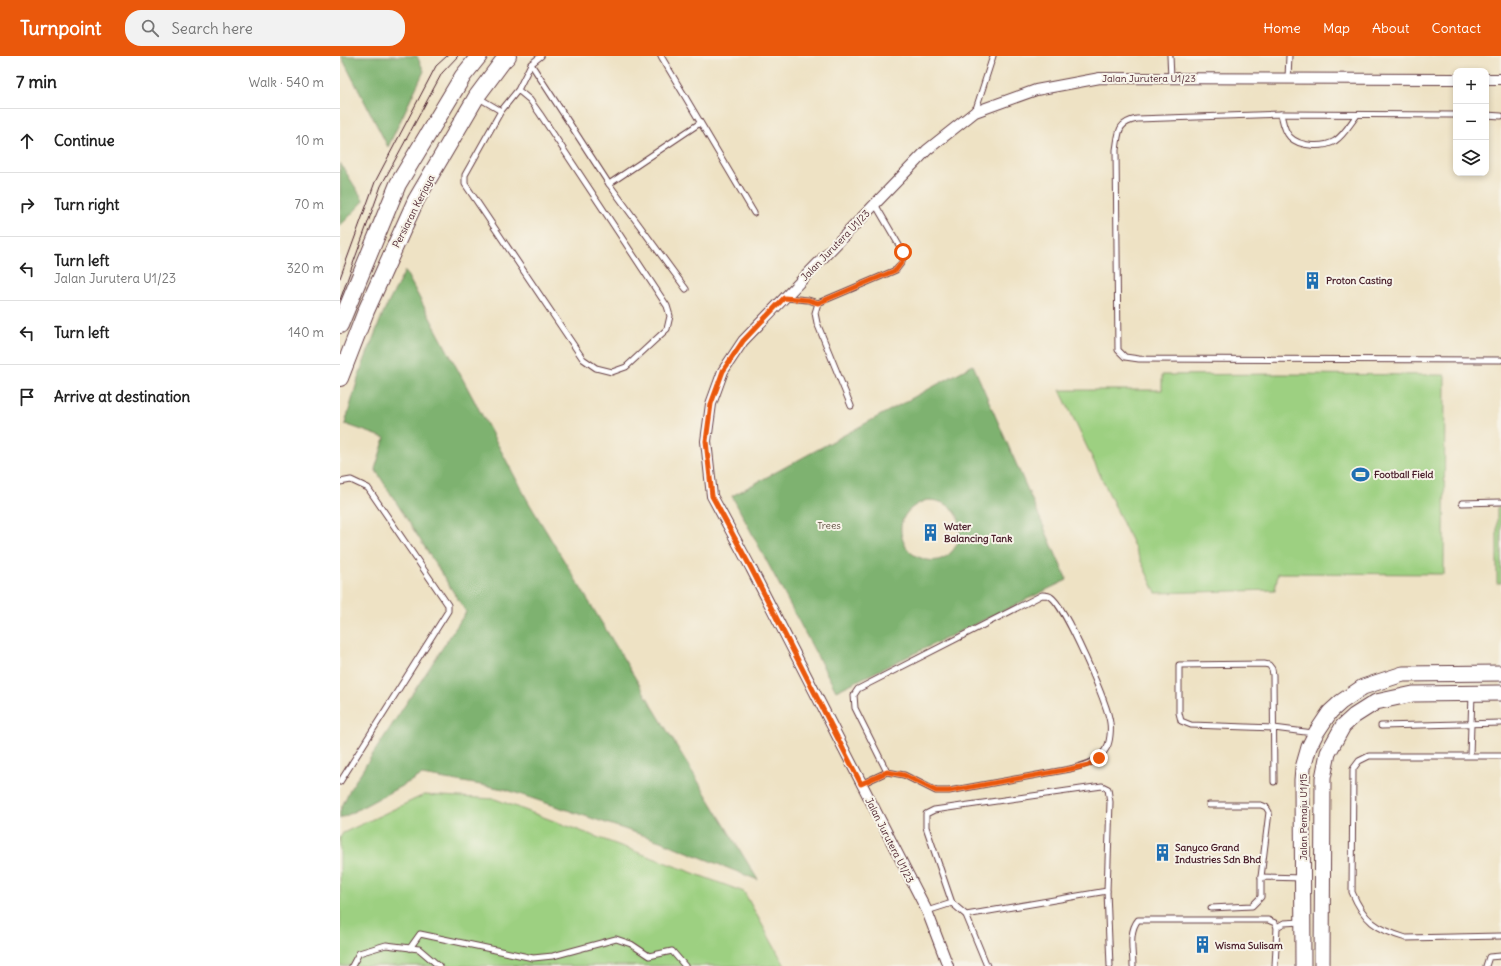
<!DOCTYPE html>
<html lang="en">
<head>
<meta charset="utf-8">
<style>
	body { margin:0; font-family:Delius,sans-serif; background:#f2f2f2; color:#222 }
	.controls { position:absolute; right:12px; top:12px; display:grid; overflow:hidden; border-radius:8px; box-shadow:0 2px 6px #0003 }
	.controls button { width:36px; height:36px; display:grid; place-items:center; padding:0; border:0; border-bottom:1px solid #e0e0e0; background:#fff; color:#222; font:20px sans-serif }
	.stop { position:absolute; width:12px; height:12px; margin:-9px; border:3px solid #ea580c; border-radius:50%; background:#fff }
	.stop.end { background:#ea580c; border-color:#fff; box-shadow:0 1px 4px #0008 }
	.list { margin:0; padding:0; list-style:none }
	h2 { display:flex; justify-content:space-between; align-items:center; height:52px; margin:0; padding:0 16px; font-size:17px }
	h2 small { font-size:13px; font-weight:400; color:#767676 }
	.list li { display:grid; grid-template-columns:26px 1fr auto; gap:12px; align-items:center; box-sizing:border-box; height:64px; padding:0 16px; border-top:1px solid #e0e0e0 }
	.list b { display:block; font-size:15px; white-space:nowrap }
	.list p { margin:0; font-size:13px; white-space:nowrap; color:#767676 }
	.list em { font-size:13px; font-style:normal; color:#767676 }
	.icon { flex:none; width:22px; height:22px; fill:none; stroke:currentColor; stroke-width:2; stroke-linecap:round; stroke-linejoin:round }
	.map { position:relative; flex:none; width:1161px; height:910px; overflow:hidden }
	header { display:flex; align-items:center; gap:24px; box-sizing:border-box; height:56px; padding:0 20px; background:#ea580c; color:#fff }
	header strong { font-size:19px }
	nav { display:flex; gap:22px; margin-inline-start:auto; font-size:14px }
	.search { width:280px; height:36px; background:#f2f2f2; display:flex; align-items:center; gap:10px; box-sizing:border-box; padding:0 14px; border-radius:16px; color:#767676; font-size:15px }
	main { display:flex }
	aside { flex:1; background:#fff }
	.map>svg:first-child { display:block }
</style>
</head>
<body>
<header>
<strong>Turnpoint</strong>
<div class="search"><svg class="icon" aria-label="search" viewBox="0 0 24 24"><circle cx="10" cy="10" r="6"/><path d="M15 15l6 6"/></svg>Search here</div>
<nav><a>Home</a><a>Map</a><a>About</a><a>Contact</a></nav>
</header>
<main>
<aside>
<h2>7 min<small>Walk · 540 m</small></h2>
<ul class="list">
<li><svg class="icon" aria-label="ahead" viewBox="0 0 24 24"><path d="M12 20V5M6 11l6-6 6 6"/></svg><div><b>Continue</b></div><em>10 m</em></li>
<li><svg class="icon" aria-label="right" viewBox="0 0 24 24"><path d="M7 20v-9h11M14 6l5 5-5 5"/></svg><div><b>Turn right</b></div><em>70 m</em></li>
<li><svg class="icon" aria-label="left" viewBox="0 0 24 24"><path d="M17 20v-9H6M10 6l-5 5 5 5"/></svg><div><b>Turn left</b><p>Jalan Jurutera U1/23</p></div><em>320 m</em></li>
<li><svg class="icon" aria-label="left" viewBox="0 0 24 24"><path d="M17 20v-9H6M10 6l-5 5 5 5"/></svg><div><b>Turn left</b></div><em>140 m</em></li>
<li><svg class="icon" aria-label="arrive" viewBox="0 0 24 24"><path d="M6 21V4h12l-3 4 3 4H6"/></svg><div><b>Arrive at destination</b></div></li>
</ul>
</aside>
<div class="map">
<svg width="1161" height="910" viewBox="0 0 1161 910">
	<rect width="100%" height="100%" fill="#f7f3e8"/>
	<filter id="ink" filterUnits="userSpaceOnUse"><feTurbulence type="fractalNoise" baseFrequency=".025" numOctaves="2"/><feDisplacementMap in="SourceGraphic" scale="8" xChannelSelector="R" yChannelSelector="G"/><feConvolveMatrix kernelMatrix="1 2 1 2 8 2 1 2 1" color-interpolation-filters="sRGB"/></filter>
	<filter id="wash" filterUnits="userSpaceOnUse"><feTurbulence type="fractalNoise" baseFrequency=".012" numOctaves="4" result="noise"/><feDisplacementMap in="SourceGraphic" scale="16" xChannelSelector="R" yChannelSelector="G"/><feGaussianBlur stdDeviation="0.9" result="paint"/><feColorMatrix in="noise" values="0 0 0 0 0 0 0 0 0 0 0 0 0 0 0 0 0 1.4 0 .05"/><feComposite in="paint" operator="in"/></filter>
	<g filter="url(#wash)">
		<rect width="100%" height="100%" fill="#eee2c4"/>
		<g fill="#9dd081" stroke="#747856">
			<path d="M939 318 1105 319 1104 518 938 517 935 534 816 537 720 334H822V319Z"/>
			<rect x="1157" y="452" width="4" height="75"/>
			<path d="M84 739 155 743 404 836 445 910H0V782L3 777Z"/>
		</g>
		<g fill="#7eb26f" stroke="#64684d" fill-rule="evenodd">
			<path d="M1 0H77L84 15 48 91Z"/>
			<path d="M0 107 24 145 0 170Z"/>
			<path d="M65 215 189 447 418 824 320 785 164 733 82 719 0 763V755L10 733 126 556 35 413 45 382 5 368 20 316 43 257Z"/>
			<path d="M633 309 727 524 496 635 392 440ZM587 444C642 445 621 519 581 502 575 500 568 496 565 489 554 467 566 451 587 444Z"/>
		</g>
	</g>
	<g filter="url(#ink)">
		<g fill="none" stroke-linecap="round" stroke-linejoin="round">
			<defs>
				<g id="lane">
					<path d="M321 0 414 157"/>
					<path d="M830 0 831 22"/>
					<path d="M191 8 269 128 346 233"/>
					<path d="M948 22 949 0"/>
					<path d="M178 34 190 44 200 58 327 250 330 260 327 273 286 311 272 316 256 312 243 303 125 128V119L161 55 178 34 191 8 201 0"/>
					<path d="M139 42 161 55"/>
					<path d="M635 56 653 0"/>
					<path d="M941 58C943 66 944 75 950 81 960 91 983 92 995 85 1004 79 1010 68 1017 59"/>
					<path d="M1116 59 941 58 797 63C777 67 779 76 776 94L778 294 785 301 799 303 1161 304"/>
					<path d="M1146 59 1161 60"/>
					<path d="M269 128 360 67"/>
					<path d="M446 242 468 244 478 247"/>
					<path d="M511 350 477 267 475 257 478 247 556 214 562 206 563 196 535 148"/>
					<path d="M0 426 11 424 28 432 108 549V555L0 726"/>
					<path d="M1122 447 1161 446"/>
					<path d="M1041 670 1161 667"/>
					<path d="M1130 699 1132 638"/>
					<path d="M1161 700H1029L1019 705 1013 713 1012 836C1024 865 1036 873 1066 882L1161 880"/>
					<path d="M934 726 933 619 932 613 929 609 924 608 839 609V657L841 665 851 669 934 672 973 677"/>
					<path d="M521 728 547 716 564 719 596 735H609L730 713C745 709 759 706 767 691 770 686 771 673 770 667 768 648 725 550 711 541 709 539 705 539 702 539L518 633 514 639 515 652 547 716"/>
					<path d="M869 749H921L926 751 929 756 921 821"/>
					<path d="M767 835 770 910"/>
					<path d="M612 847 586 771V758L594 754 762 730 768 733 770 746 767 835 626 859"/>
					<path d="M871 852 912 850 921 841V821L962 822"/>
					<path d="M587 855 612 847 626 859 647 910"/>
					<path d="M937 871 944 867 961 866"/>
					<path d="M70 892 80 878 193 902 213 900 276 883 291 888 309 900 332 895 345 910"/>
					<path d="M12 910 19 897 46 889 79 893 99 910"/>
					<path d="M793 910C793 896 788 876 798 864H928L935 867 937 871 935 910"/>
					<path d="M1146 910 1149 901 1161 900"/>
				</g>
				<g id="street">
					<path d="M1146 23H1161"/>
					<path d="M608 910 587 855 411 512 372 440 366 385 371 348 383 315 403 285 535 148 587 94 635 56 696 34 760 22 1116 23"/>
				</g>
				<g id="secondary">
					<path d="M963 910 962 724 963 712 969 691 976 677 990 656 1001 646 1023 631 1063 618 1161 617"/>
					<path d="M982 910 983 722 988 697 1003 670 1014 660 1036 646 1073 638 1161 637"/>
				</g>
				<g id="primary">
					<path d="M0 269 58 128 123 20 139 0"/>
					<path d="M0 322 26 255 76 144 137 40 163 5 168 0"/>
				</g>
			</defs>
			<use href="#lane" stroke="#633c42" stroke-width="7"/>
			<use href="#street" stroke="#633c42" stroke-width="12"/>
			<use href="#secondary" stroke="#633c42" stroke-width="17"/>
			<use href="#primary" stroke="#633c42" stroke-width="18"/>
			<use href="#lane" stroke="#fff" stroke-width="5"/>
			<use href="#street" stroke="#fff" stroke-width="10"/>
			<use href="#secondary" stroke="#fff" stroke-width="15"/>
			<use href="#primary" stroke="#fff" stroke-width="16"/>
			<g stroke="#4a1f2b" stroke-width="1">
				<path d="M0 222 35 126 96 10 107 0"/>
				<path d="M0 244 41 130 102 17 118 0"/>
			</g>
		</g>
	</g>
	<g fill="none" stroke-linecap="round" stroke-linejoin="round" filter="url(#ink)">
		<path stroke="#ea580c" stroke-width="5" d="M563 196 562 206 556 214 478 247 468 244 444 242 403 285 383 315 371 348 366 385 372 440 411 512 521 728 547 716 564 719 596 735H609L730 713 748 709 759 702"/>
	</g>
	<defs>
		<symbol id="building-bare" viewBox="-9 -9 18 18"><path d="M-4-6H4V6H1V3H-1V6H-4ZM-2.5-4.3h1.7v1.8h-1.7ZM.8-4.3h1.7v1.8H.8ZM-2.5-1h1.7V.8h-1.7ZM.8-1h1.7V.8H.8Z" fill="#1f6fb2" stroke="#f7f3e8" stroke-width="2.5" paint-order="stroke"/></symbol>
		<symbol id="stadium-bare" viewBox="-9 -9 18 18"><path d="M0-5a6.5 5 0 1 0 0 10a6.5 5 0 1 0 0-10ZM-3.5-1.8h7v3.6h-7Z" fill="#1f6fb2" stroke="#f7f3e8" stroke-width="2.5" paint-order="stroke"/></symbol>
	</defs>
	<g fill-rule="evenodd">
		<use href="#building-bare" x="960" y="212" width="25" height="25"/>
		<use href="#stadium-bare" x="1008" y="406" width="25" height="25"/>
		<use href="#building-bare" x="578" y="464" width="25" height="25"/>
		<use href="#building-bare" x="810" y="784" width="25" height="25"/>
		<use href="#building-bare" x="850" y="876" width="25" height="25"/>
	</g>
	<g text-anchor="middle" stroke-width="4" stroke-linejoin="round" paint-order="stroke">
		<g font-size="10" fill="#4a1f2b" stroke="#f7f3e8">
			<text x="809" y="26">Jalan Jurutera U1/23</text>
			<text transform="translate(73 155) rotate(-63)" y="4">Persiaran Kerjaya</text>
			<text transform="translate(495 189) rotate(-46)" y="4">Jalan Jurutera U1/23</text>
			<text transform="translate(963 761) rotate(-90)" y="4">Jalan Pemaju U1/15</text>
			<text transform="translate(550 784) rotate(63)" y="4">Jalan Jurutera U1/23</text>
		</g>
		<g font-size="10" font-weight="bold" fill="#4a1f2b" stroke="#f7f3e8" text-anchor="start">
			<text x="986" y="228">Proton Casting</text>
			<text x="1034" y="422">Football Field</text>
			<text x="604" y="474">Water<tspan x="604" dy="12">Balancing Tank</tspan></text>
			<text x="835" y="795">Sanyco Grand<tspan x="835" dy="12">Industries Sdn Bhd</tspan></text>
			<text x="875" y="893">Wisma Sulisam</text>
		</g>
		<g font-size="10" fill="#635445" stroke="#f7f3e8">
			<text x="489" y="473">Trees</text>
		</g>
	</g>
</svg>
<div class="controls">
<button>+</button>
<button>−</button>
<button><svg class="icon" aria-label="layers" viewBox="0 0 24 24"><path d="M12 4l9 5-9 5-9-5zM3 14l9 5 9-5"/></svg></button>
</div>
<div class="stop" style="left:563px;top:196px"></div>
<div class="stop end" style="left:759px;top:702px"></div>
</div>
</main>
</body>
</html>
